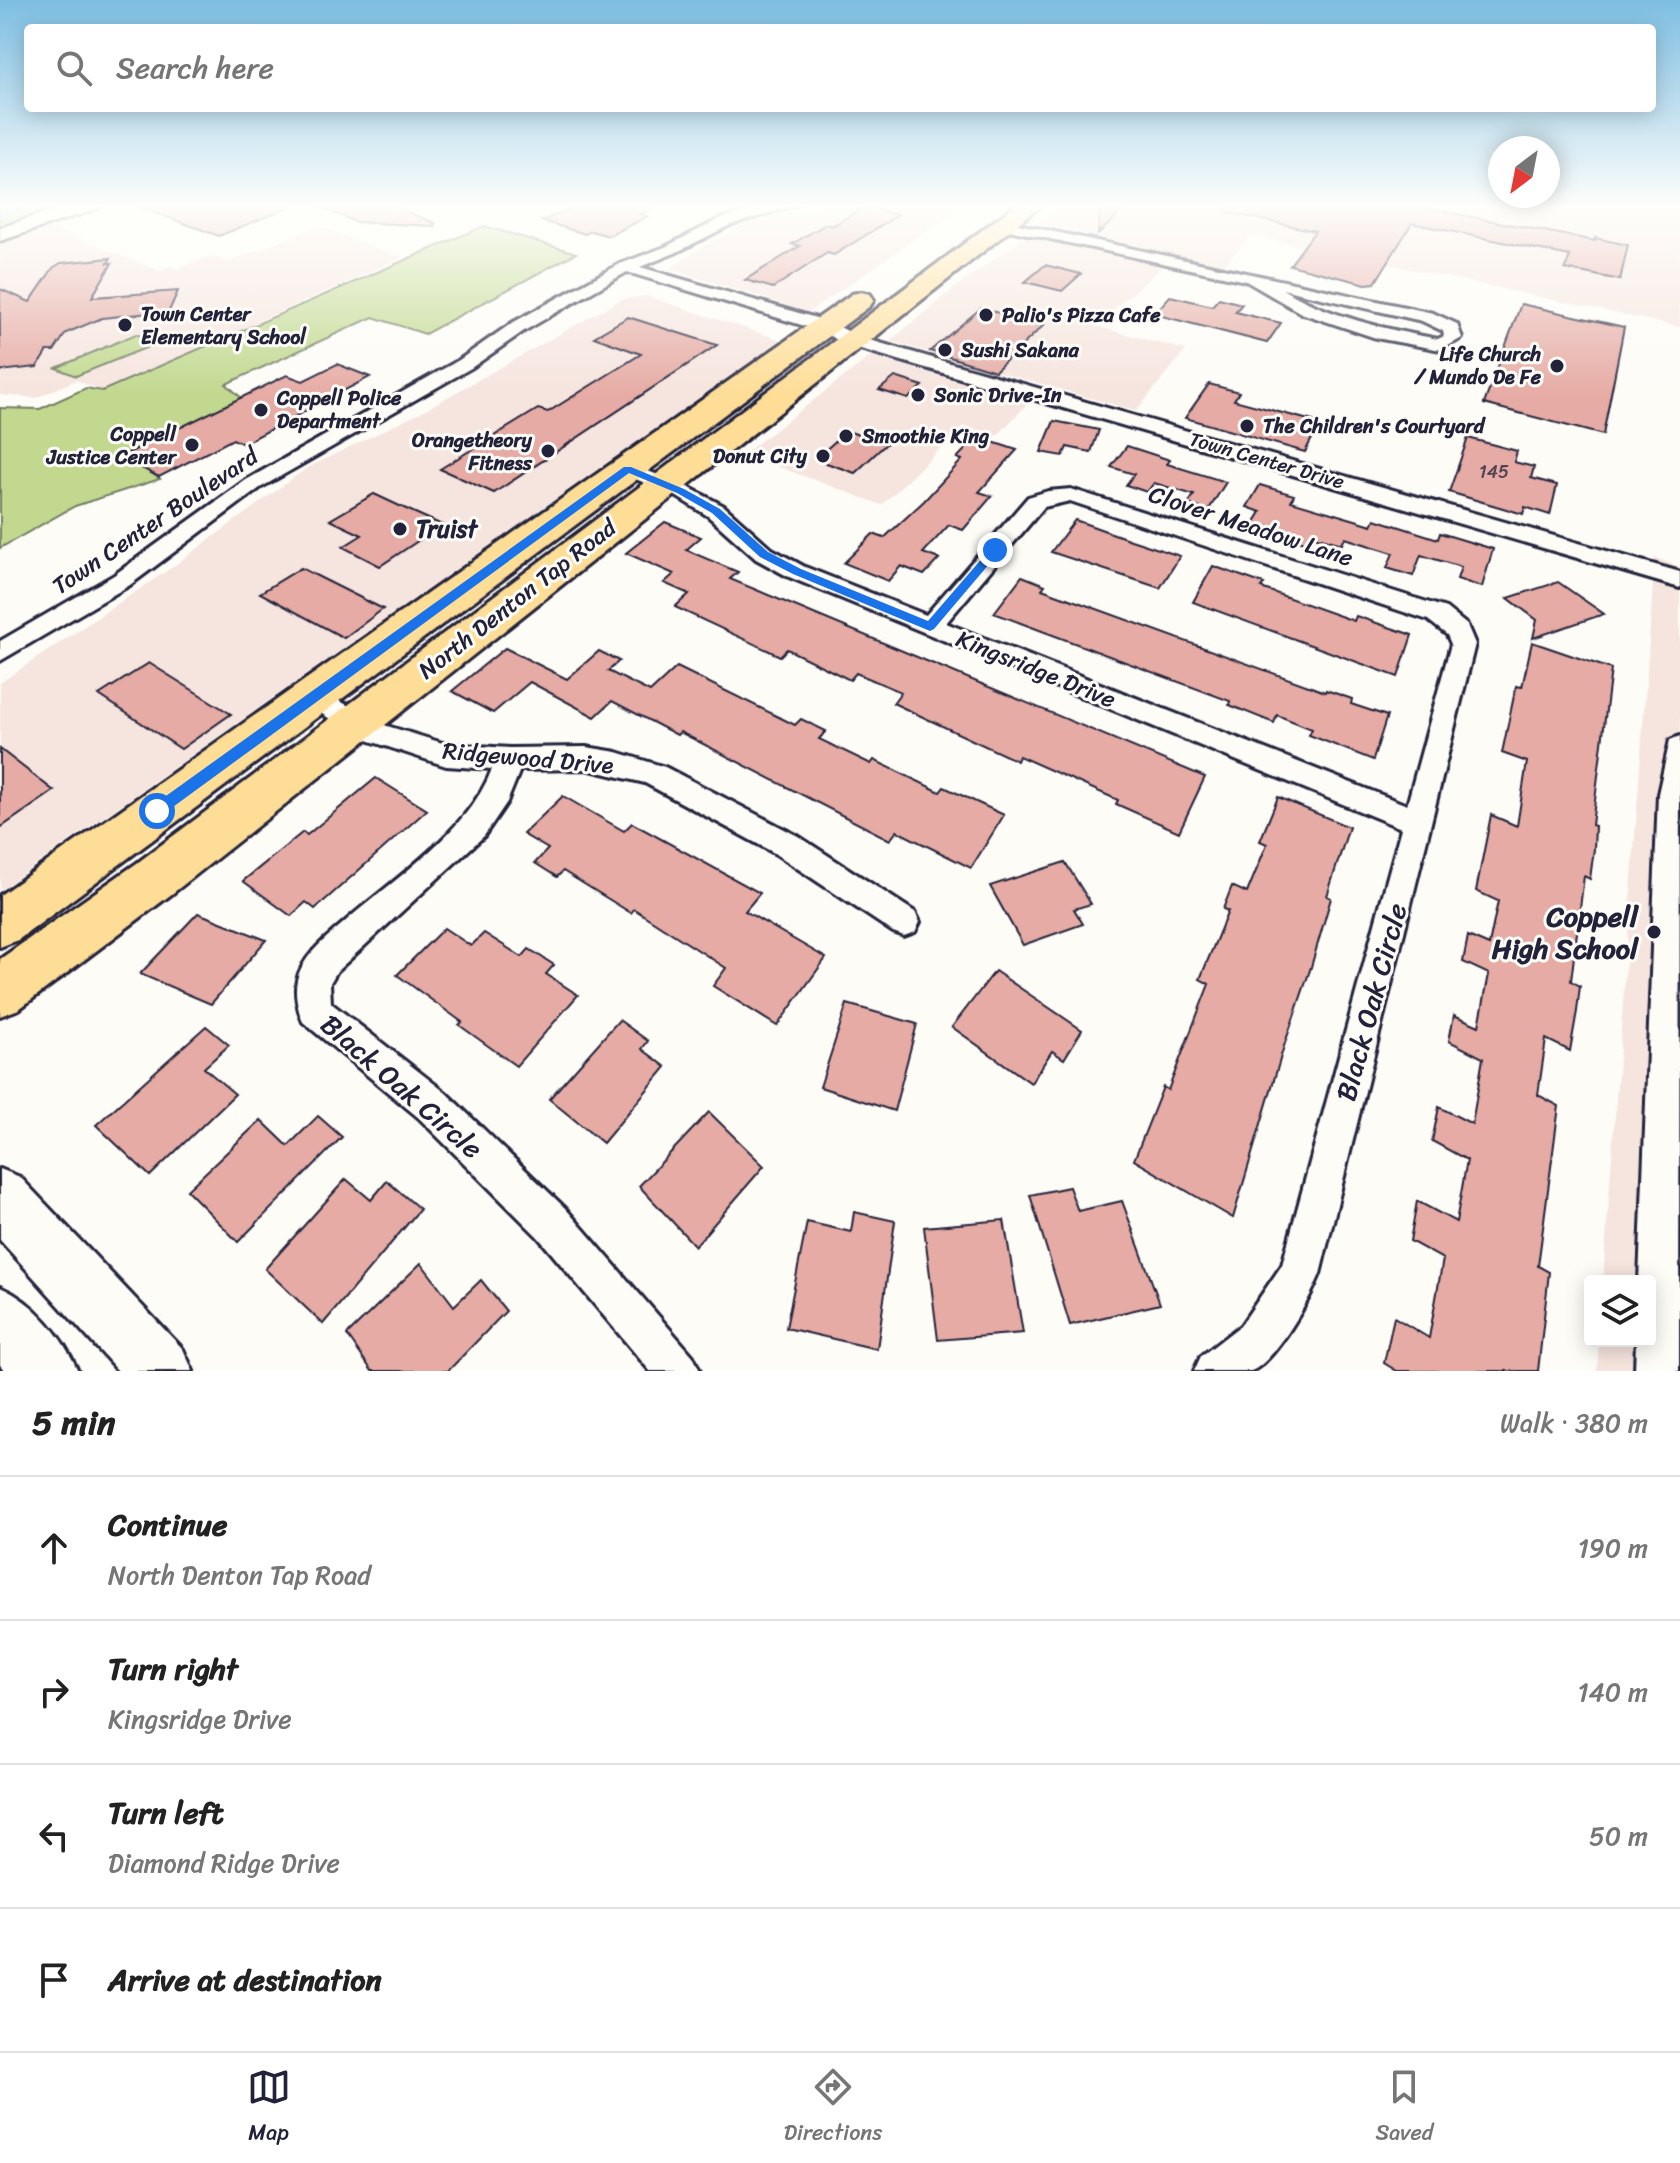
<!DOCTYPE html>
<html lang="en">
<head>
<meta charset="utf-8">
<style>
	body { margin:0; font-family:Sriracha,sans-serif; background:#f2f2f2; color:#222 }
	.controls { position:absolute; right:24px; bottom:24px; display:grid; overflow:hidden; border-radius:8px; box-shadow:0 4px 20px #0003 }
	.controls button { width:72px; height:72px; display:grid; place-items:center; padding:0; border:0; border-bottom:2px solid #e0e0e0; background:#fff; color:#222; font:40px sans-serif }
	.compass { position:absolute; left:1488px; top:136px; width:72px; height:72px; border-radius:50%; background:#fff; box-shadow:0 4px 20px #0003; rotate:212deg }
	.stop { position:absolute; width:24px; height:24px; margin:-18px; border:6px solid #1a73e8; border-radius:50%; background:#fff }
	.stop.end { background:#1a73e8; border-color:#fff; box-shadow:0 2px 8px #0008 }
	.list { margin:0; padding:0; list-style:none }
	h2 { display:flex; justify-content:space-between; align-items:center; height:104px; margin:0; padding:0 32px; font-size:34px }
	h2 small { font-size:26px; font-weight:400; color:#767676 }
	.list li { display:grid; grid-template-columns:52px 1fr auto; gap:24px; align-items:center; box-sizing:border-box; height:144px; padding:0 32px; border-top:2px solid #e0e0e0 }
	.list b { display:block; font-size:30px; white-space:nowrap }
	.list p { margin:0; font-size:26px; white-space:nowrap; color:#767676 }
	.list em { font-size:26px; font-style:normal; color:#767676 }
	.icon { flex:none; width:44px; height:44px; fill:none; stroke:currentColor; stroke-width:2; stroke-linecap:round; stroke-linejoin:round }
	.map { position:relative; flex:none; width:1680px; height:1371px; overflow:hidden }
	.search { position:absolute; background:#fff; box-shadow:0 4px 20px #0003; left:24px; right:24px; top:24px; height:88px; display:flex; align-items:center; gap:20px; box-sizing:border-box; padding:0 28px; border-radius:8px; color:#767676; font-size:30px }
	.sheet { height:680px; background:#fff }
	nav { display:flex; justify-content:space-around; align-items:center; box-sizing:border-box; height:112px; border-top:2px solid #e0e0e0; background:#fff; font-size:22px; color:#767676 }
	nav a { display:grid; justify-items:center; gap:4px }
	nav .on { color:#22223b }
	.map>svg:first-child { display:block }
</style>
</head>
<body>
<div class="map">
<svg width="1680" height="1371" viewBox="0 0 1680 1371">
	<rect width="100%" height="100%" fill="#fdfcf7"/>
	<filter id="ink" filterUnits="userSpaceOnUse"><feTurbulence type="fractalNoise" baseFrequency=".0125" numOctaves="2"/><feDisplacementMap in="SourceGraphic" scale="16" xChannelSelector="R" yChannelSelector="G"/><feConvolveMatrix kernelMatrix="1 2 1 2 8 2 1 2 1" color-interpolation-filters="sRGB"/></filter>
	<g filter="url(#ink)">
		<g fill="#f6e4de">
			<path d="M834 204H965L809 312 669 269 709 243 759 218Z"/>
			<path d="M1063 204H1677L1680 205V327L1250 235 1223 266 1039 223Z"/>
			<path d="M48 226 159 271 170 266 177 269 211 256 228 262 319 226 402 258 102 391 76 380 36 398 0 395V242Z"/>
			<path d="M1026 237 1164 265 1095 326 1186 350 1136 411 890 341 954 288Z"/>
			<path d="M646 296 781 340 0 890V683L171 568 307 468 421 412 622 299Z"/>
			<path d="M871 356 1029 402 997 436 963 426 882 505 744 454Z"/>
			<path d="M1655 558 1680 567V1371H1597L1599 1341H1650V1281H1603Z"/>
		</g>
		<g fill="#c1d88e" stroke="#727d64" stroke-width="2">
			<path d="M0 204H80L0 230Z"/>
			<path d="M484 226 576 253 425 334 373 317 226 384 245 401 132 460 160 479 75 506 0 548V408L40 409 86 388 102 391Z"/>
			<path d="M136 334 158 343 76 376 56 368Z"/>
		</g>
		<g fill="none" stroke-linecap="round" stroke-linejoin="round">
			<path fill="#7dcdda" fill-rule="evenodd" d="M19 204H38L0 219V211Z"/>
		</g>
		<g fill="#e6aba4" stroke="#22223b" stroke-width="2">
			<path d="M131 204H291L292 206 219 236Z"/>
			<path d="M313 204H388L435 223 434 226 355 222Z"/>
			<path d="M578 204H660L640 214 648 216 609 236 591 231 585 234 542 221Z"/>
			<path d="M1101 204H1130L1098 234Z"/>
			<path d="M1227 204H1423L1421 207 1595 241V238L1628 245 1620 280 1565 269 1570 256 1412 223 1375 283 1366 284 1290 265 1315 231 1226 212Z"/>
			<path d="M865 207 898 215 834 255 827 253 773 288 745 280 800 246 792 244 826 224 832 226Z"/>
			<path d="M111 258 108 263H112L92 297 178 291 169 311 102 318 66 333 54 351H47L37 367 0 371V289L30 302 53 268 61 263Z"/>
			<path d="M1045 265 1081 274 1062 291 1025 282Z"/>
			<path d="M1170 296 1212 306 1219 298 1242 304 1235 312 1281 323 1267 343 1154 314Z"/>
			<path d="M1521 304 1624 327 1603 435 1484 404Z"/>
			<path d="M981 308 1044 325 995 371 930 351Z"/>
			<path d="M628 317 717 345 494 493 440 469 538 409 548 412 641 354 594 337Z"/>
			<path d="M337 364 370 377 243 444 233 439 159 477 120 457 287 375 303 381Z"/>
			<path d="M895 377 923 386 908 399 879 390Z"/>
			<path d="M1209 384 1239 392 1234 400 1320 423 1305 452 1185 418Z"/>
			<path d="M1054 421 1099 430 1091 452 1067 447 1063 456 1041 452Z"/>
			<path d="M847 431 886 444 855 473 815 459Z"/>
			<path d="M977 437 1017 450 979 492 992 496 963 530 949 525 923 553 939 559 924 575 901 566 888 581 844 563 873 534 884 538 924 501 962 460 957 458Z"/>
			<path d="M1468 438 1517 451 1514 462 1534 467 1531 478 1557 485 1550 515 1525 507 1523 514 1449 492Z"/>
			<path d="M1127 446 1170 460 1167 464 1226 482 1208 511 1188 504 1194 495 1154 483 1147 492 1126 485 1134 474 1111 467Z"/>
			<path d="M1260 485 1294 495 1291 501 1372 525 1375 519 1438 539 1440 533 1493 549 1482 587 1457 579 1461 567 1421 555 1413 576 1387 568 1393 553 1345 538 1342 544 1314 536 1310 544 1253 525 1261 512 1247 507Z"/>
			<path d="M374 494 404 508 442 525 380 566 343 547 362 535 330 520Z"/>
			<path d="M1075 520 1131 540 1180 556 1160 588 1051 552Z"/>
			<path d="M665 522 701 537 686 550 738 572 730 579 1205 777 1179 832 1116 804 1118 800 1019 756 1017 761 893 703 901 692 856 673 850 680 787 649 780 656 675 607 689 594 664 583 674 574 626 553Z"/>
			<path d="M1213 566 1264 584 1261 588 1354 621 1356 616 1412 635 1398 677 1193 602Z"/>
			<path d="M301 568 383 609 344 638 260 593Z"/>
			<path d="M1022 576 1045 585 1042 589 1325 692 1326 690 1352 699 1351 704 1387 716 1373 760 1309 735 1312 729 1277 715 1274 723 1229 705 1230 701 994 613Z"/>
			<path d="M1558 582 1604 614 1533 638 1537 620 1508 598Z"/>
			<path d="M1532 642 1611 669 1592 825 1595 826 1594 849 1590 879 1584 876 1571 981 1580 986 1577 1011 1570 1051 1546 1039 1538 1095 1559 1106 1538 1266 1549 1272 1538 1371H1397L1384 1363 1394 1317 1429 1338 1443 1259 1410 1241 1417 1201 1456 1222 1467 1160 1432 1141 1439 1107 1472 1124 1483 1058 1449 1041 1454 1015 1479 1026 1489 974 1463 962 1468 936 1489 945 1498 901 1476 891 1491 815 1517 826 1527 762 1502 753 1516 686 1522 687Z"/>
			<path d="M505 648 567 679 599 651 619 661 608 671 650 692 677 667 795 725 801 719 826 731 819 739 871 764 874 760 940 792 944 787 1004 815 971 868 897 831 890 840 680 732 677 735 612 701 595 717 530 682 493 713 452 691Z"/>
			<path d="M149 663 231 714 181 749 99 695Z"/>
			<path d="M0 749 54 791 0 828Z"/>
			<path d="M376 778 427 810 315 909 306 902 291 916 243 881 303 832 307 835Z"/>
			<path d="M563 796 624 831 632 823 760 893 745 911 826 958 777 1026 713 986 726 968 634 909 631 913 563 871 557 877 535 863 548 849 523 834Z"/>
			<path d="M1278 797 1349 827 1327 896 1331 898 1311 967 1284 1046 1233 1218 1134 1160 1163 1087 1168 1090 1209 984 1200 979 1228 911 1223 909 1232 886 1247 893 1267 844 1260 841Z"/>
			<path d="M1065 862 1091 904 1074 909 1083 924 1023 945 990 886Z"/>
			<path d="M198 913 266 940 211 1004 140 974Z"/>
			<path d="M444 928 471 946 484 933 522 957 529 949 554 965 546 974 578 995 516 1066 459 1025 462 1022 397 975Z"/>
			<path d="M995 971 1082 1030 1064 1059 1052 1051 1031 1083 952 1027Z"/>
			<path d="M847 1004 917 1024 894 1111 820 1087Z"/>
			<path d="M619 1020 648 1041 642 1049 666 1067 603 1143 549 1099Z"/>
			<path d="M206 1026 229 1045 204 1068 235 1094 150 1176 96 1125Z"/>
			<path d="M709 1112 764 1166 695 1246 639 1186Z"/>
			<path d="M318 1116 342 1137 238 1242 187 1190 261 1120 288 1146Z"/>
			<path d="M346 1179 371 1200 387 1181 420 1209 323 1324 265 1269Z"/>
			<path d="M1069 1187 1078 1211 1122 1201 1160 1304 1070 1325 1030 1195Z"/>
			<path d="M854 1212 895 1221 877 1349 786 1328 807 1222 851 1232Z"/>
			<path d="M1004 1220 1023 1333 938 1340 924 1227Z"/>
			<path d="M421 1263 454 1306 481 1280 506 1311 448 1371H372L347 1335Z"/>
		</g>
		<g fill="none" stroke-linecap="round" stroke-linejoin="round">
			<defs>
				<g id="street">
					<path d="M775 204H799L730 225 675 253 640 267 830 322 859 337 1680 572V588L847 345 818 330 627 272 524 331 471 368 260 488 130 585 0 661V641L114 575 246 480 459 360 512 323 620 264 665 247 720 219Z"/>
					<path d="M1004 221 1433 313 1457 324 1462 338 1441 350 1376 338 1301 313 1246 281 999 228V222ZM1282 289 1422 321 1443 331 1444 336 1438 339C1384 329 1331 317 1282 289Z"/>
					<path d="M628 463 688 487 724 506 772 549 805 567 926 615 1028 497 1048 491 1071 489 1446 608 1467 625 1475 644 1320 1274C1311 1297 1275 1362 1251 1371 1240 1371 1208 1371 1194 1371L1201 1356 1241 1325 1282 1265 1401 828 789 577 756 559 708 516 674 495 621 473 618 469ZM1070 501 1428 620 1447 635 1451 644 1407 805 946 623 1044 507Z"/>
					<path d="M314 687 384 725 446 744 510 748 586 747 617 752 665 767 798 836 915 912 920 922 915 932 904 936 893 932 776 854 645 783 586 769 520 770 507 802 484 836 337 971 330 983 331 1003 445 1092 566 1209 693 1356 700 1371H650L538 1237 419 1118 303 1022C298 1011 294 993 297 980 303 954 329 936 348 919 397 877 469 830 492 769L446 766 364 739 305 704 301 697 305 690Z"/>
					<path d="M1680 736 1679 1371H1635L1636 1341H1650V1281H1639L1658 794 1670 740Z"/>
				</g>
				<g id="secondary">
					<path d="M71 204H102L99 208 0 241V228Z"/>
					<path d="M0 1169 20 1177 183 1349 193 1371H118L0 1240Z"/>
					<path d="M0 1287C35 1302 63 1337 78 1371H5L0 1365Z"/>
				</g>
				<g id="primary">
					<path d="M1017 204H1043L173 893 19 1009 0 1016V959L137 863Z"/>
					<path d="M861 292 870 294 874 300 870 306 18 940 0 947V895L852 294Z"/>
				</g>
			</defs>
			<use href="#street" stroke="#22223b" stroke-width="6"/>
			<use href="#secondary" stroke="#22223b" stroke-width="6"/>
			<use href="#primary" stroke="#22223b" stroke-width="6"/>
			<use href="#street" fill="#fdfcf7" fill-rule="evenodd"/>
			<use href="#secondary" fill="#fdfcf7" fill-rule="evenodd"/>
			<use href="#primary" fill="#fedd96" fill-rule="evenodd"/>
		</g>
	</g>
	<linearGradient id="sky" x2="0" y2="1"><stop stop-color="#7dbee2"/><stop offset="0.52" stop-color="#fefefb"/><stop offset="1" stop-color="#fefefb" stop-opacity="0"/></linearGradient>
	<rect width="1680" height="396" fill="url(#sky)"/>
	<path fill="#1a73e8" d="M624 467H631L684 489 720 509 768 552 801 569 928 621 991 548 1001 550 934 629 930 631 793 574 760 557 712 513 677 493 629 473 162 815H152V806Z"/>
	<g fill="#22223b" stroke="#fdfcf7" stroke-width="3">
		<circle cx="986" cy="315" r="8"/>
		<circle cx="125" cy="325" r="8"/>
		<circle cx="945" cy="350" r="8"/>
		<circle cx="1557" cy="366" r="8"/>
		<circle cx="918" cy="395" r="8"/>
		<circle cx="261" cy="410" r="8"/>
		<circle cx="1247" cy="426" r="8"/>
		<circle cx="846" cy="436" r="8"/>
		<circle cx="192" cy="445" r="8"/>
		<circle cx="548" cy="451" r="8"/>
		<circle cx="823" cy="456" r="8"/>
		<circle cx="400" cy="529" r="8"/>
		<circle cx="1654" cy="932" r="8"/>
	</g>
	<g text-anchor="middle" stroke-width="6" stroke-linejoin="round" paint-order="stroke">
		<g font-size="18" fill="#534455">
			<text x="1494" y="478">145</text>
		</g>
		<g font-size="20" font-weight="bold" fill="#22223b" stroke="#fdfcf7" text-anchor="start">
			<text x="141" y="321">Town Center<tspan x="141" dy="23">Elementary School</tspan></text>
			<text x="1002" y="322">Palio's Pizza Cafe</text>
			<text x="961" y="357">Sushi Sakana</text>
			<text x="1541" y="361" text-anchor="end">Life Church<tspan x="1541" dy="23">/ Mundo De Fe</tspan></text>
			<text x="934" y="402">Sonic Drive-In</text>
			<text x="277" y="405">Coppell Police<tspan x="277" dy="23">Department</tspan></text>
			<text x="1263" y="433">The Children's Courtyard</text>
			<text x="176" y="441" text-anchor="end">Coppell<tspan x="176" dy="23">Justice Center</tspan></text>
			<text x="862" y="443">Smoothie King</text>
			<text x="532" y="447" text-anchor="end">Orangetheory<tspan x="532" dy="23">Fitness</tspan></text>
			<text x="807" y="463" text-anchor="end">Donut City</text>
		</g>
		<g font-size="20" fill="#22223b" stroke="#fdfcf7">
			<text transform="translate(1267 460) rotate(16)" y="7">Town Center Drive</text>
		</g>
		<g font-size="24" fill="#22223b" stroke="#fdfcf7">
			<text transform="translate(155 521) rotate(-34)" y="8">Town Center Boulevard</text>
			<text transform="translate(1251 526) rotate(18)" y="8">Clover Meadow Lane</text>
			<text transform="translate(517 599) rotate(-38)" y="8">North Denton Tap Road</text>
			<text transform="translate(1036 669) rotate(22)" y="8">Kingsridge Drive</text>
			<text transform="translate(528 758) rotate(5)" y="8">Ridgewood Drive</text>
		</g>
		<g font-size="24" font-weight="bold" fill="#22223b" stroke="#fdfcf7" text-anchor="start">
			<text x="416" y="537">Truist</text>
		</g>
		<g font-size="28" font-weight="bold" fill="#22223b" stroke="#fdfcf7" text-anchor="end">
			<text x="1638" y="926">Coppell<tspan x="1638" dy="32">High School</tspan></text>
		</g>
		<g font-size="28" fill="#22223b" stroke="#fdfcf7">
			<text transform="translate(1371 1002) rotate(-75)" y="10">Black Oak Circle</text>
			<text transform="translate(402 1086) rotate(41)" y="10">Black Oak Circle</text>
		</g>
	</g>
</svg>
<div class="controls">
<button><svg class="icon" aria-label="layers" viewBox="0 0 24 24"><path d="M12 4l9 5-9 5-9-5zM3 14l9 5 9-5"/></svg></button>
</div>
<svg class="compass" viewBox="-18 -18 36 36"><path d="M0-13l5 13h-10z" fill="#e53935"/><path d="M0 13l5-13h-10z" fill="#767676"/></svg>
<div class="stop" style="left:157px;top:811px"></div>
<div class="stop end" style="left:995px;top:550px"></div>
<div class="search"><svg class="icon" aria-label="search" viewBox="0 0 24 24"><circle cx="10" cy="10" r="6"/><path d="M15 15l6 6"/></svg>Search here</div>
</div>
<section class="sheet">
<h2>5 min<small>Walk · 380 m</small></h2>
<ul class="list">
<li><svg class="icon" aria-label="ahead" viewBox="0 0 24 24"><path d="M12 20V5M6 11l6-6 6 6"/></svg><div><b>Continue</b><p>North Denton Tap Road</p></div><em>190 m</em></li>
<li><svg class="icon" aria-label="right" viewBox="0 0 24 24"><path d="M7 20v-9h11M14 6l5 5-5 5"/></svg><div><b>Turn right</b><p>Kingsridge Drive</p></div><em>140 m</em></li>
<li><svg class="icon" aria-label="left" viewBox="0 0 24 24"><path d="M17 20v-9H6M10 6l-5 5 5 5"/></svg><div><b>Turn left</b><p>Diamond Ridge Drive</p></div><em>50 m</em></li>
<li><svg class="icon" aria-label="arrive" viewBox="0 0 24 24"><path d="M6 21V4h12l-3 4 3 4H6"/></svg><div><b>Arrive at destination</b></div></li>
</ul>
</section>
<nav>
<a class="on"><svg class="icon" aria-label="map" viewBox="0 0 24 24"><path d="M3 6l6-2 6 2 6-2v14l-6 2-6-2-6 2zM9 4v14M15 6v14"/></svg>Map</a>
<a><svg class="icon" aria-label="directions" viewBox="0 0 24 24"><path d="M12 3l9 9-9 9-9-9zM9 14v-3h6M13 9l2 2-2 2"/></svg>Directions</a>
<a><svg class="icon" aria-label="saved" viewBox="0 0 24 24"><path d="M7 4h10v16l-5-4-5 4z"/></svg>Saved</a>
</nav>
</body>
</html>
